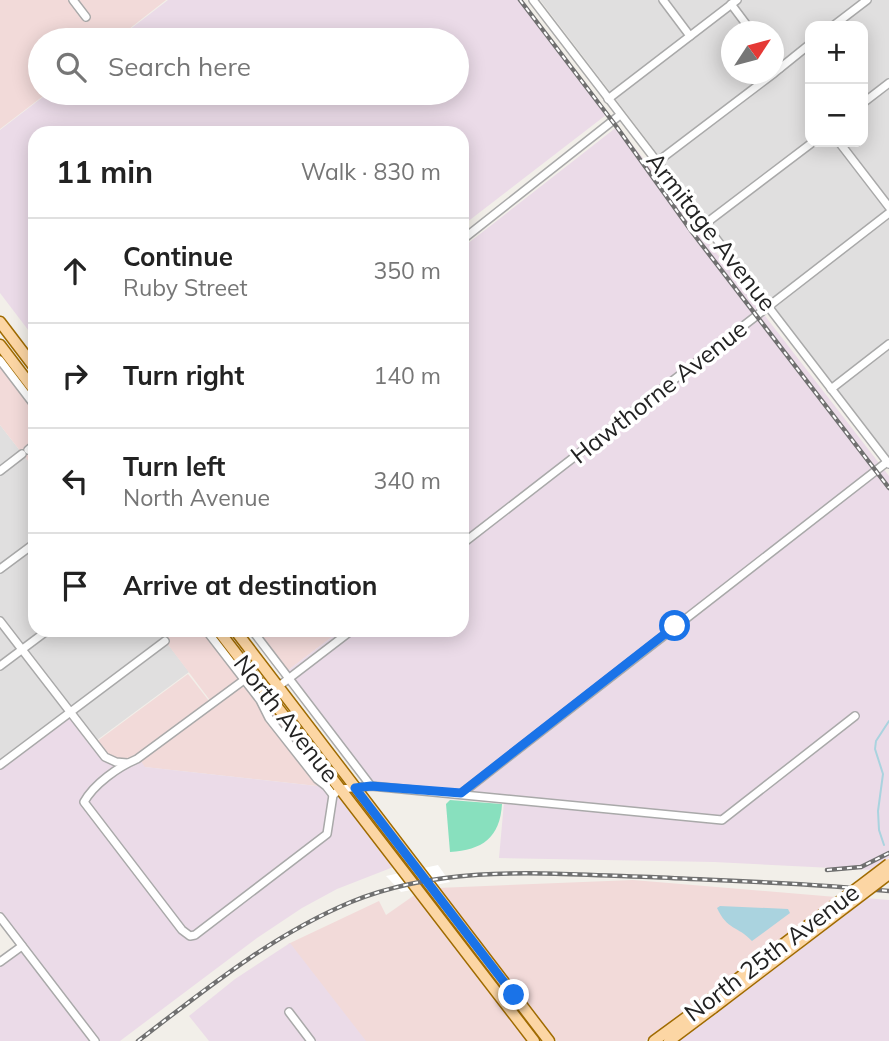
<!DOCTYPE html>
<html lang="en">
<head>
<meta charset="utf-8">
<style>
	body { margin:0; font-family:Mulish,sans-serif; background:#f2f2f2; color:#222 }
	.controls { position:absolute; right:21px; top:21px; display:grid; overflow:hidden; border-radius:14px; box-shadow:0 4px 18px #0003 }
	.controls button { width:63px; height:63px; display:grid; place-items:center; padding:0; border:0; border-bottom:2px solid #e0e0e0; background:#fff; color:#222; font:35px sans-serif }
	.compass { position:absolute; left:721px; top:21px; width:63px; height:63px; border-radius:50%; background:#fff; box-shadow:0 4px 18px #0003; rotate:54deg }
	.stop { position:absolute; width:21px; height:21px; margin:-16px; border:5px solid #1a73e8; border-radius:50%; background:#fff }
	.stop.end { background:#1a73e8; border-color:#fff; box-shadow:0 2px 7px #0008 }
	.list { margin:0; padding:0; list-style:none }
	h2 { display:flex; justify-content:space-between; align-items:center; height:91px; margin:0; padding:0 28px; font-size:30px }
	h2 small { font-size:23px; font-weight:400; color:#767676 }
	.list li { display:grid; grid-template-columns:46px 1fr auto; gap:21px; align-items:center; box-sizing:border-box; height:105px; padding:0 28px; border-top:2px solid #e0e0e0 }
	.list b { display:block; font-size:26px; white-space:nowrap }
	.list p { margin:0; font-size:23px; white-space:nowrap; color:#767676 }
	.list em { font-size:23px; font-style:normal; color:#767676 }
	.icon { flex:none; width:38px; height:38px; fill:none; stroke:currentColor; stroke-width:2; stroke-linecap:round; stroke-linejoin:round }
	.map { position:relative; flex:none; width:889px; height:1041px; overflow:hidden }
	.search { position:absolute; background:#fff; box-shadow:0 4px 18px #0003; left:28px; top:28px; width:441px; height:77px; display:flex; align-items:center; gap:18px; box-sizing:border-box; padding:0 24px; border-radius:38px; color:#767676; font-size:26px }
	.panel { position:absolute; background:#fff; box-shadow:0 4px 18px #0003; left:28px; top:126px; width:441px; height:511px; border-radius:21px }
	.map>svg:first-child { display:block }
</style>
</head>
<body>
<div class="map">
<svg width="889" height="1041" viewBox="0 0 889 1041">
	<rect width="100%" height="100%" fill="#f2efe9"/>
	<g fill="#e0dfdf" fill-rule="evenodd">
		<path d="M540 0H889V457ZM810 26H863V142H810ZM732 32H774V74H732Z"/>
		<path d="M0 425 35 470V630H157L189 672 93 743 70 713 0 764Z"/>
	</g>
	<g fill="#f2dad9">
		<path d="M0 0H166L115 40H40V93H47L0 129Z"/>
		<path d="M0 360 35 406V470L0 425Z"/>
		<path d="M157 630H206L244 680 212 703Z"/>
		<path d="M256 630H341L287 671Z"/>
		<path d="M188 674 213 706 250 679 331 783 326 787 144 767 139 760 102 758 92 745Z"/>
		<path d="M633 880 836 897 645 1041H557L437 888Z"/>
		<path d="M416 894 529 1041H364L288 944 379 901 386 915Z"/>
	</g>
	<g fill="#ebdbe8">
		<path d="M168 0H518L606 115 462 226V133H35V339L0 293V130L48 93H457V40H116Z"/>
		<path d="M618 126 889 476V858L873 870 714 862 499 858 504 802 373 789 287 671 341 630H462V248Z"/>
		<path d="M69 716 102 758 140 760 145 767 326 787 331 783 396 866 337 889 302 908 257 938 120 1041H0V966L27 946 0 911V768Z"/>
		<path d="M865 898 889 900V1041H675Z"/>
		<path d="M290 943 366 1041H209L189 1016 235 979Z"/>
	</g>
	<path fill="#88e0be" d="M450 800 502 804C500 838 482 850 450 852L446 804Z"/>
	<path fill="#aad3df" d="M720 906 788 909 790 913 752 941C738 926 727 930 717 908Z"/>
	<path fill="#fff" d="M438 865 450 882 401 892 386 876Z"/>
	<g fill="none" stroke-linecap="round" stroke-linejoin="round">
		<path stroke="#aad3df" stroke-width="2" d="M884 845 879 830 878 811 883 774 875 749 876 741 889 721"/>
		<defs>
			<g id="minor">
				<path d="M73 0 86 17"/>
				<path d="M533 0 889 464"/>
				<path d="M663 0 690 36"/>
				<path d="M731 4 752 32"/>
				<path d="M833 26 867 0"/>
				<path d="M774 59 780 68"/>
				<path d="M774 73 810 44"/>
				<path d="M608 99 737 0"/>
				<path d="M863 103 889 83"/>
				<path d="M839 142 889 207"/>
				<path d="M657 162 773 74"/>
				<path d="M705 224 813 142"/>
				<path d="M462 240 620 115"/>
				<path d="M0 360 35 406"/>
				<path d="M831 389 889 344"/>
				<path d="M28 450 35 444"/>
				<path d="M0 471 22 454"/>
				<path d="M462 544 889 213"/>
				<path d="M0 569 35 543"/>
				<path d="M0 621 105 757 116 762 127 763"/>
				<path d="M206 630 260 700 269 718 317 779 326 786 333 795"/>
				<path d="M252 630 371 786"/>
				<path d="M0 666 48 630"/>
				<path d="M244 680 137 759C118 767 94 784 84 802L182 930 190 936 195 935 327 834 333 795 341 789 371 786 722 820 855 716"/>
				<path d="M266 696 352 630"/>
				<path d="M0 765 165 641"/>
				<path d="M462 793 887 462"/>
				<path d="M0 917 95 1041"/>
				<path d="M0 962 22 946"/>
				<path d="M289 1012 311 1041"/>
			</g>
			<g id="major">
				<path d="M0 322 35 368"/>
				<path d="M0 345 35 391"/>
				<path d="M218 630 534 1041"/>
				<path d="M235 630 549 1041"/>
				<path d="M654 1041 710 1000"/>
				<path d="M669 1041 713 1008"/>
			</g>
		</defs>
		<use href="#minor" stroke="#a9a9a9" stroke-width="10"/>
		<use href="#major" stroke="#a06b00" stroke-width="13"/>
		<use href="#minor" stroke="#fff" stroke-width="7"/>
		<use href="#major" stroke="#fcd6a4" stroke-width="10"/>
		<defs>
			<g id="rail">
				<path d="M520 0 616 126 692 232 889 488"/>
				<path d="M827 870 861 867 889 853"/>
				<path d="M138 1041C206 989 272 935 351 902 447 863 549 874 650 877 730 881 810 883 889 891"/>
			</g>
		</defs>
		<use href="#rail" stroke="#707070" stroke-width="4.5"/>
		<use href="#rail" stroke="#fff" stroke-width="2" stroke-dasharray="5" stroke-linecap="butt"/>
		<defs>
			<g id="major-bridge">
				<path d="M710 1000 889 864"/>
				<path d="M713 1008 889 874"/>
			</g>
		</defs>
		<use href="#major-bridge" stroke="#a06b00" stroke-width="13" stroke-linecap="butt"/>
		<use href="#major-bridge" stroke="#fcd6a4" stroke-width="10"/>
	</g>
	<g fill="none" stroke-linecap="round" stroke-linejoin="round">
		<path stroke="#1a73e8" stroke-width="9" d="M514 995 355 788 371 786 461 793 675 626"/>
	</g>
	<g text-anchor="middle" stroke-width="7" stroke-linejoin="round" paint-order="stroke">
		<g font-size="24" fill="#222" stroke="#fff">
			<text transform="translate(711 232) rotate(52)" y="8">Armitage Avenue</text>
			<text transform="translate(659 392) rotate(-38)" y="8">Hawthorne Avenue</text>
			<text transform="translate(286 719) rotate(52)" y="8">North Avenue</text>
			<text transform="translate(772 953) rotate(-37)" y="8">North 25th Avenue</text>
		</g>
	</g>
</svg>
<div class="controls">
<button>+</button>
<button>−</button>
</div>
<svg class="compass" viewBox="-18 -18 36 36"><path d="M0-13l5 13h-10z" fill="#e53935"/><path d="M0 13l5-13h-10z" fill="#767676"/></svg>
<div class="stop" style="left:675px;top:626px"></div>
<div class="stop end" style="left:514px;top:995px"></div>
<div class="search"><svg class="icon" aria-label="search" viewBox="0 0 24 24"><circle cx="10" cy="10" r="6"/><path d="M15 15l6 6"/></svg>Search here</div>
<section class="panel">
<h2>11 min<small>Walk · 830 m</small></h2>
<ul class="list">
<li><svg class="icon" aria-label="ahead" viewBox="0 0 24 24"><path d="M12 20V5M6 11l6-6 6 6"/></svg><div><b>Continue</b><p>Ruby Street</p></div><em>350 m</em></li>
<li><svg class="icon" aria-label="right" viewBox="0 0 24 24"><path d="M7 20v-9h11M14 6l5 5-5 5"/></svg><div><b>Turn right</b></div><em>140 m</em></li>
<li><svg class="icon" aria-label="left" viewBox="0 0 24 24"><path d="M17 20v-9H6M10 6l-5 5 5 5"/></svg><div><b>Turn left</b><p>North Avenue</p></div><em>340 m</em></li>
<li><svg class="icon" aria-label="arrive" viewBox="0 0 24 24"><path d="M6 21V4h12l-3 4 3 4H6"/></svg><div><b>Arrive at destination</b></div></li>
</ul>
</section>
</div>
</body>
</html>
